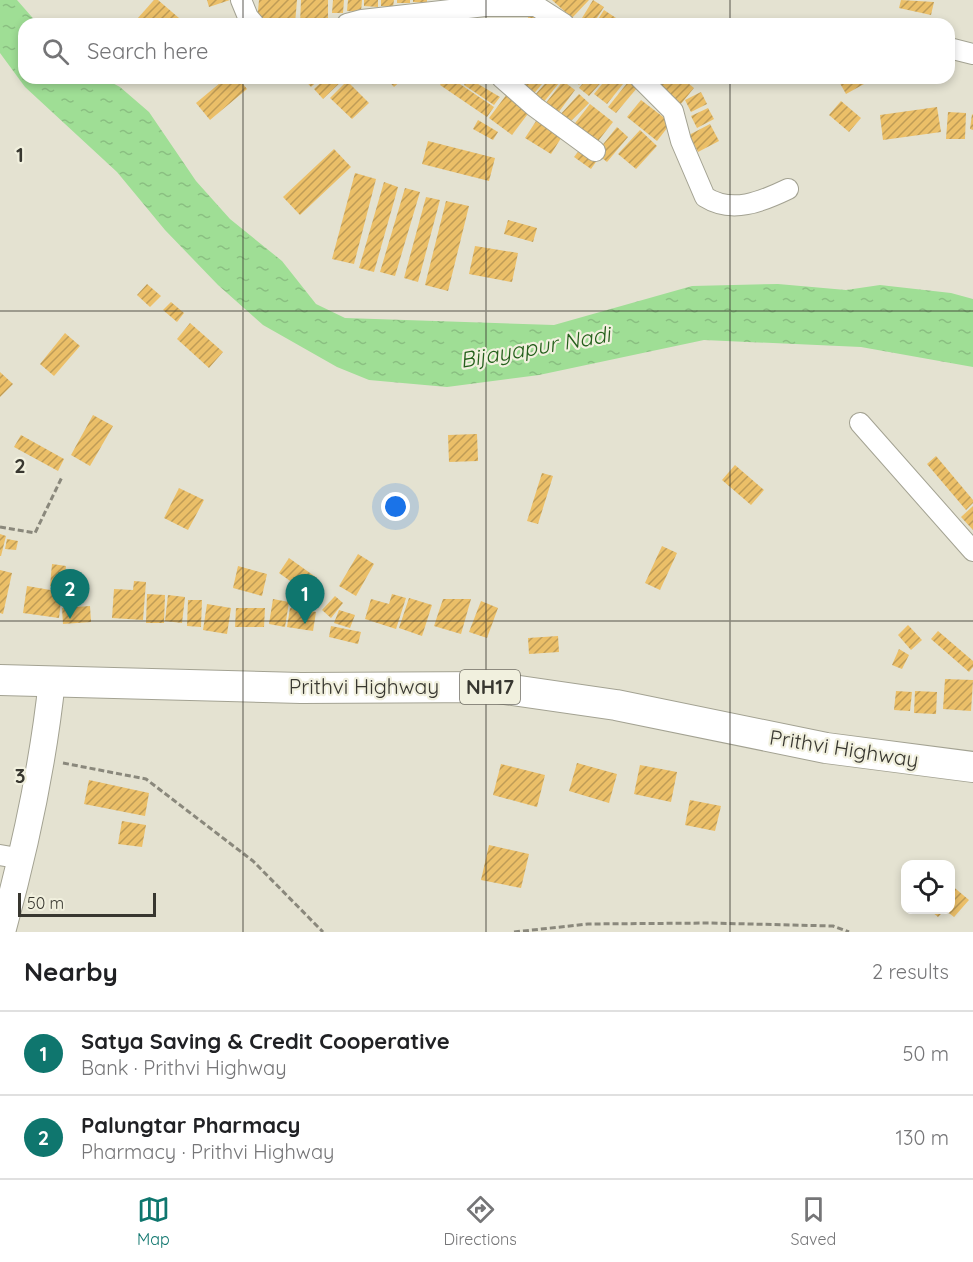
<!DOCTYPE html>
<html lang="en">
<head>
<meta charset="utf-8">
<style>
	body { margin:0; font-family:Quicksand,sans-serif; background:#f6f6f6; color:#202124 }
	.controls { position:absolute; right:18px; bottom:18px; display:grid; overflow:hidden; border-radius:12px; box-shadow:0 3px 9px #0003 }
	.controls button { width:54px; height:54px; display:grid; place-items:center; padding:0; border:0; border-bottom:2px solid #e0e0e0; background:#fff; color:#202124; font:30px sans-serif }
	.scale { position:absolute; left:18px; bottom:15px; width:138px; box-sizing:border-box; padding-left:6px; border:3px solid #383730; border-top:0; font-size:16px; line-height:21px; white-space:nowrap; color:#383730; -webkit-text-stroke:4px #f1f0de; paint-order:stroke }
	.you { position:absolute; left:396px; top:507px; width:21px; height:21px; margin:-15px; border:4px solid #fff; border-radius:50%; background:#1a73e8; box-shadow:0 0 0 9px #1a73e833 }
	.badge { display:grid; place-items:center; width:39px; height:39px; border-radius:50%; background:#0f766e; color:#fff; font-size:20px; font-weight:700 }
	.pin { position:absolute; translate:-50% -50px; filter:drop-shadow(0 2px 3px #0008) }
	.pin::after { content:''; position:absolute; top:32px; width:21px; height:18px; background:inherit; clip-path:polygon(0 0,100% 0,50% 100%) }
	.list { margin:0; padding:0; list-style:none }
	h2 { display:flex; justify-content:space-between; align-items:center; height:78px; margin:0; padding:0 24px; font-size:26px }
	h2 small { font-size:20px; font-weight:400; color:#757577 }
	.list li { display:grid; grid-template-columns:39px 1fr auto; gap:18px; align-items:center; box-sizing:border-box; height:84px; padding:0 24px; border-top:2px solid #e0e0e0 }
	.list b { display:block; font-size:22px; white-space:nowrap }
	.list p { margin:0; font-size:20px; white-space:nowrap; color:#757577 }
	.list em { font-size:20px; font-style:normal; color:#757577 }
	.icon { flex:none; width:33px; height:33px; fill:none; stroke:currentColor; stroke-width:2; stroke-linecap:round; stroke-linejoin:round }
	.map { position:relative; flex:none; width:973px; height:932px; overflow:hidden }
	.search { position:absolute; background:#fff; box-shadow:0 3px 9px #0003; left:18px; right:18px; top:18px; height:66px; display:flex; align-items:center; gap:15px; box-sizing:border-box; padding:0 21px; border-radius:18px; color:#757577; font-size:22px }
	.sheet { height:246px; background:#fff }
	nav { display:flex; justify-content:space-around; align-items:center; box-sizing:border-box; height:84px; border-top:2px solid #e0e0e0; background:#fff; font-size:16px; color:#757577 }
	nav a { display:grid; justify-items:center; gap:3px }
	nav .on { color:#0f766e }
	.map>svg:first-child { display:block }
</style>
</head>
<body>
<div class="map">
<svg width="973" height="932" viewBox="0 0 973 932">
	<defs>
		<pattern id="water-ripples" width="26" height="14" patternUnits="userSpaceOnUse" patternTransform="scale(1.5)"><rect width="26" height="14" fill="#9fde95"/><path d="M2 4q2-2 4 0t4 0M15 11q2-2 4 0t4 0" fill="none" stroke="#8abf81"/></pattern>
		<pattern id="building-hatch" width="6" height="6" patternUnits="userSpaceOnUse" patternTransform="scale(1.5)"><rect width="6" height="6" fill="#ebbf68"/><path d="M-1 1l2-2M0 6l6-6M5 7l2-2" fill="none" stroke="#bf9c56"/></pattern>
	</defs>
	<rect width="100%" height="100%" fill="#e4e2d1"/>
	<path fill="url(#water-ripples)" d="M0 0H17L38 24H24V78H103L120 87 149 112 196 181 230 219 282 261 316 304 345 318 554 325 692 286 778 284 846 290 880 285 951 293 973 299V367L861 347 704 340 539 375 447 387 369 380 337 367 263 325 218 285 165 230 117 172 25 87 0 53Z"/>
	<g fill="url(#building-hatch)">
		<path d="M154 0H158L186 24H143L137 19Z"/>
		<path d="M207 0H230L209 7Z"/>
		<path d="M259 0H297L295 24 257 22Z"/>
		<path d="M301 0H328V24H300Z"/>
		<path d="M333 0H344L343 13H332Z"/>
		<path d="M348 0H362L361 12 347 11Z"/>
		<path d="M364 0H378V7L364 6Z"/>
		<path d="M381 0H394L393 7 381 6Z"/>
		<rect x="397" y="0" width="13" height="3"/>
		<path d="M413 0H427V3L413 2Z"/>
		<path d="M552 0H589L572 18Z"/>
		<path d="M593 0 604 7 593 24H581L579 23Z"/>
		<path d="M901 0 934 2 931 15 899 8Z"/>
		<path d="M534 10 545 20 542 24H523Z"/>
		<path d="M604 10 616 18 612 24H595Z"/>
		<path d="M423 19 451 20 450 24H422Z"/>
		<path d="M226 78H238L247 89 210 120 196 103Z"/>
		<path d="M303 78H321L311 87Z"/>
		<path d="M326 78H345L323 99 314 89Z"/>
		<path d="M386 78H404L394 87Z"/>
		<path d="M445 78H451L494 107 487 117 440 85Z"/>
		<path d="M468 78 500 97 494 105 464 85Z"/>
		<path d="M526 78H547L532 96 520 87Z"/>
		<path d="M550 78H563L543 103 534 96Z"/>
		<path d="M571 78H585L579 85Z"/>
		<path d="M587 78H605L589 96 579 88Z"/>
		<path d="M607 78 627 79 607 104 594 94Z"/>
		<path d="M662 78H682L694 88 680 105 656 85Z"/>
		<path d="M837 78H861L864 84 846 94Z"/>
		<path d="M347 81 369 103 352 119 330 98Z"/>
		<path d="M563 81 575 90 558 113 545 104Z"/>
		<path d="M628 82 637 88 616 113 608 107Z"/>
		<path d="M701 92 707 104 691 112 685 100Z"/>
		<path d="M507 94 530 111 512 135 489 118Z"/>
		<path d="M579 94 589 103 568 124 559 116Z"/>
		<path d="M641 100 671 123 657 141 627 117Z"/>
		<path d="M841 101 861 118 849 132 829 115Z"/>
		<path d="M590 104 613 122 595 145 572 127Z"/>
		<path d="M937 107 941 132 883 140 880 115Z"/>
		<path d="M708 108 714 119 697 128 691 116Z"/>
		<path d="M948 112 966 113 965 139H946Z"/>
		<path d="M972 114 973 115V130L970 129Z"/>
		<path d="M538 118 563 135 551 154 525 138Z"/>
		<path d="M478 120 498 132 493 140 473 129Z"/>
		<path d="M710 124 719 141 698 152 689 135Z"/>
		<path d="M617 127 628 137 607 162 596 153Z"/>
		<path d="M640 130 657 146 636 169 618 154Z"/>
		<path d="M428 141 495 158 489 181 422 164Z"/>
		<path d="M581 148 598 159 591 169 574 157Z"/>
		<path d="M334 149 351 167 300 215 283 197Z"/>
		<path d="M355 173 376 179 354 264 332 259Z"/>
		<path d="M384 182 398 187 374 272 359 268Z"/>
		<path d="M405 188 420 192 395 276 380 272Z"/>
		<path d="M426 197 440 200 418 282 404 278Z"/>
		<path d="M446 201 469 206 448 291 425 285Z"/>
		<path d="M508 220 537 228 533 242 504 234Z"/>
		<path d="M475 246 518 253 512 282 469 274Z"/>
		<path d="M147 284 161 296 150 307 137 295Z"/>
		<path d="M171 302 184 313 177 322 163 310Z"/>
		<path d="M190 323 223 352 209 368 177 339Z"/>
		<path d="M65 333 80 346 54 376 40 364Z"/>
		<path d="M0 372 13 384 0 397Z"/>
		<path d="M93 415 113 426 90 466 71 455Z"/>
		<path d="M477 434 478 461 449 462 448 435Z"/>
		<path d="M21 435 64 459 58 471 14 447Z"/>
		<path d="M936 456 973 500V503L966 510 927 464Z"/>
		<path d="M735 465 764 490 751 505 722 480Z"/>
		<path d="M542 473 553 476 538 524 527 521Z"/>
		<path d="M179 488 204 500 188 530 164 518Z"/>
		<path d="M973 506V530L961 517Z"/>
		<path d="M0 534 6 536 1 556H0Z"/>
		<path d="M7 539 18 541 16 550 5 549Z"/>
		<path d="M662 546 677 553 660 590 645 583Z"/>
		<path d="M358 554 374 564 356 596 339 586Z"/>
		<path d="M289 558 317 578 307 593 279 573Z"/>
		<path d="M52 564 66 566 64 587 50 586Z"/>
		<path d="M238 566 267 574 262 596 233 588Z"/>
		<path d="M0 570 12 573 3 614 0 613Z"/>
		<path d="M134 581 146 582 143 620 112 618 114 589 133 590Z"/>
		<path d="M27 586 62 592 59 618 23 613Z"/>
		<path d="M147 594 165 595 164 623H146Z"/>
		<path d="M392 594 406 598 396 629 365 619 371 599 389 604Z"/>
		<path d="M168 595 185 597 182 623 165 621Z"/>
		<path d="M335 596 343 603 331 618 322 610Z"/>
		<path d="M409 598 432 605 422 636 399 628Z"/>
		<path d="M273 599 289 602 285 627 269 624Z"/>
		<path d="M443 599H471L461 634 434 626Z"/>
		<path d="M188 600H202L201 627 187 626Z"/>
		<path d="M481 601 498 608 487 638 469 632Z"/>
		<path d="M207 604 231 608 227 634 203 630Z"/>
		<path d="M90 606 91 622 63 624 62 608Z"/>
		<path d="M236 608H265L264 627H235Z"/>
		<path d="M290 608 316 612 313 631 287 627Z"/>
		<path d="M339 610 355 615 350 628 334 623Z"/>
		<path d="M908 625 922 640 911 650 898 635Z"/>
		<path d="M331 626 361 632 358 644 329 637Z"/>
		<path d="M938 631 973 661V667L969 672 931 639Z"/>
		<path d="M558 636 559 652 529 654 528 638Z"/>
		<path d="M899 649 909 655 902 669 892 665Z"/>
		<path d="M945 679 973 680 971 711 943 709Z"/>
		<path d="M896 691 912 692 910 711 894 710Z"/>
		<path d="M915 691 937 692 936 714 914 713Z"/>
		<path d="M577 763 617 774 609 803 569 791Z"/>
		<path d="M501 764 545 775 537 807 493 795Z"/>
		<path d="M640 765 677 772 671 802 634 794Z"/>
		<path d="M89 780 149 793 145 816 84 804Z"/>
		<path d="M690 800 721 806 715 831 685 825Z"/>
		<path d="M122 821 146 825 142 847 118 844Z"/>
		<path d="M489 845 529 854 521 888 481 880Z"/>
		<path d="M950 884 969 900 954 917 945 910H950Z"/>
		<path d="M934 910H945L938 917 932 912Z"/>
	</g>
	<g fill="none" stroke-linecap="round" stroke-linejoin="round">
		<defs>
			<g id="minor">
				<path d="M241 0 248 17 254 24"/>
				<path d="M347 24 362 20 485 6H536L564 24"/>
				<path d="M949 48 973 54"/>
				<path d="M502 78 535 107 595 151"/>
				<path d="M640 78 673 111 681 141 705 197C732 214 761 202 788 189"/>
				<path d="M860 423 973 551"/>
				<path d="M0 855 23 859"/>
			</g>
			<path id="major" d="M2 932C25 849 43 766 52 680"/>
			<path id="highway" d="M0 680 301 688 491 687 616 705 826 748 973 767"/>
		</defs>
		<use href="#minor" stroke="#a3a292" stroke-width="22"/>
		<use href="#major" stroke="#a3a292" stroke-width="28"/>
		<use href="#highway" stroke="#a3a292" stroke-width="32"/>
		<g stroke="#8a887c" stroke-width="3" stroke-dasharray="6 3" stroke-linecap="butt">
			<path d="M0 527 35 533 62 477"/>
			<path d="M63 763 146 779 253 861 323 932"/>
			<path d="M514 932 588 924 709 923 833 926 849 932"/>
		</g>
		<use href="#minor" stroke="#fff" stroke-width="20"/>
		<use href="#major" stroke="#fff" stroke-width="26"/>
		<use href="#highway" stroke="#fff" stroke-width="30"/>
	</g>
	<path fill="none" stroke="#383730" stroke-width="1.5" stroke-opacity="0.55" d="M243 0V24M486 0V24M730 0V24M243 78V932M486 78V932M730 78V932M0 311H973M0 621H973"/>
	<g text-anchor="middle" stroke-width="4.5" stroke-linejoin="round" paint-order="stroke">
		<rect fill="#f1f0de" stroke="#706e64" stroke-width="1.5" x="460" y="670" width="60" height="34" rx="4.5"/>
		<g font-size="20" font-weight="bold" fill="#383730">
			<text x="490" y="694">NH17</text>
		</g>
		<g font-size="21" fill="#383730" stroke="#f1f0de">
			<text x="364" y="694">Prithvi Highway</text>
			<text transform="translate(844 749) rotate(9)" y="7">Prithvi Highway</text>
		</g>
		<g font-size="22" font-style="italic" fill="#25601c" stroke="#f1f0de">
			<text transform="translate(535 347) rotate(-10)" y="8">Bijayapur Nadi</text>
		</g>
	</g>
	<g font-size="20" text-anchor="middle" font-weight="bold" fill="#383730" stroke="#f1f0de" stroke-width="4.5" stroke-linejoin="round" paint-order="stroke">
		<text x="20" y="162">1</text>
		<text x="20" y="473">2</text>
		<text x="20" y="783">3</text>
	</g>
</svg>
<div class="controls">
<button><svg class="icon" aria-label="locate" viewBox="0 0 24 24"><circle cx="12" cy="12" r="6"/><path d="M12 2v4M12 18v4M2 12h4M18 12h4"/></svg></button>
</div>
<div class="scale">50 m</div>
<div class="you"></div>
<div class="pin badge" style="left:305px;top:624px">1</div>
<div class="pin badge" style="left:70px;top:619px">2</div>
<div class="search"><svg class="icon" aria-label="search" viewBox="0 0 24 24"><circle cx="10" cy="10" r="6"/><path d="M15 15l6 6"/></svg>Search here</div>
</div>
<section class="sheet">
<h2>Nearby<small>2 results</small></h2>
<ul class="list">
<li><span class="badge">1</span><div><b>Satya Saving &amp; Credit Cooperative</b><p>Bank · Prithvi Highway</p></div><em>50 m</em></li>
<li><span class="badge">2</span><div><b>Palungtar Pharmacy</b><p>Pharmacy · Prithvi Highway</p></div><em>130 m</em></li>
</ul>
</section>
<nav>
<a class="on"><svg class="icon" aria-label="map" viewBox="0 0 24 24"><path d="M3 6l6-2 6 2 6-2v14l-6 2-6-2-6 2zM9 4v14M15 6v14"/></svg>Map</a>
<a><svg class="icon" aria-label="directions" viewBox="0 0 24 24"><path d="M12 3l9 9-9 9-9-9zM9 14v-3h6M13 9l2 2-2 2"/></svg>Directions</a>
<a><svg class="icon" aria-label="saved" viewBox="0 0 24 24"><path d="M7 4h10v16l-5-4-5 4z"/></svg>Saved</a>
</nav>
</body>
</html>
